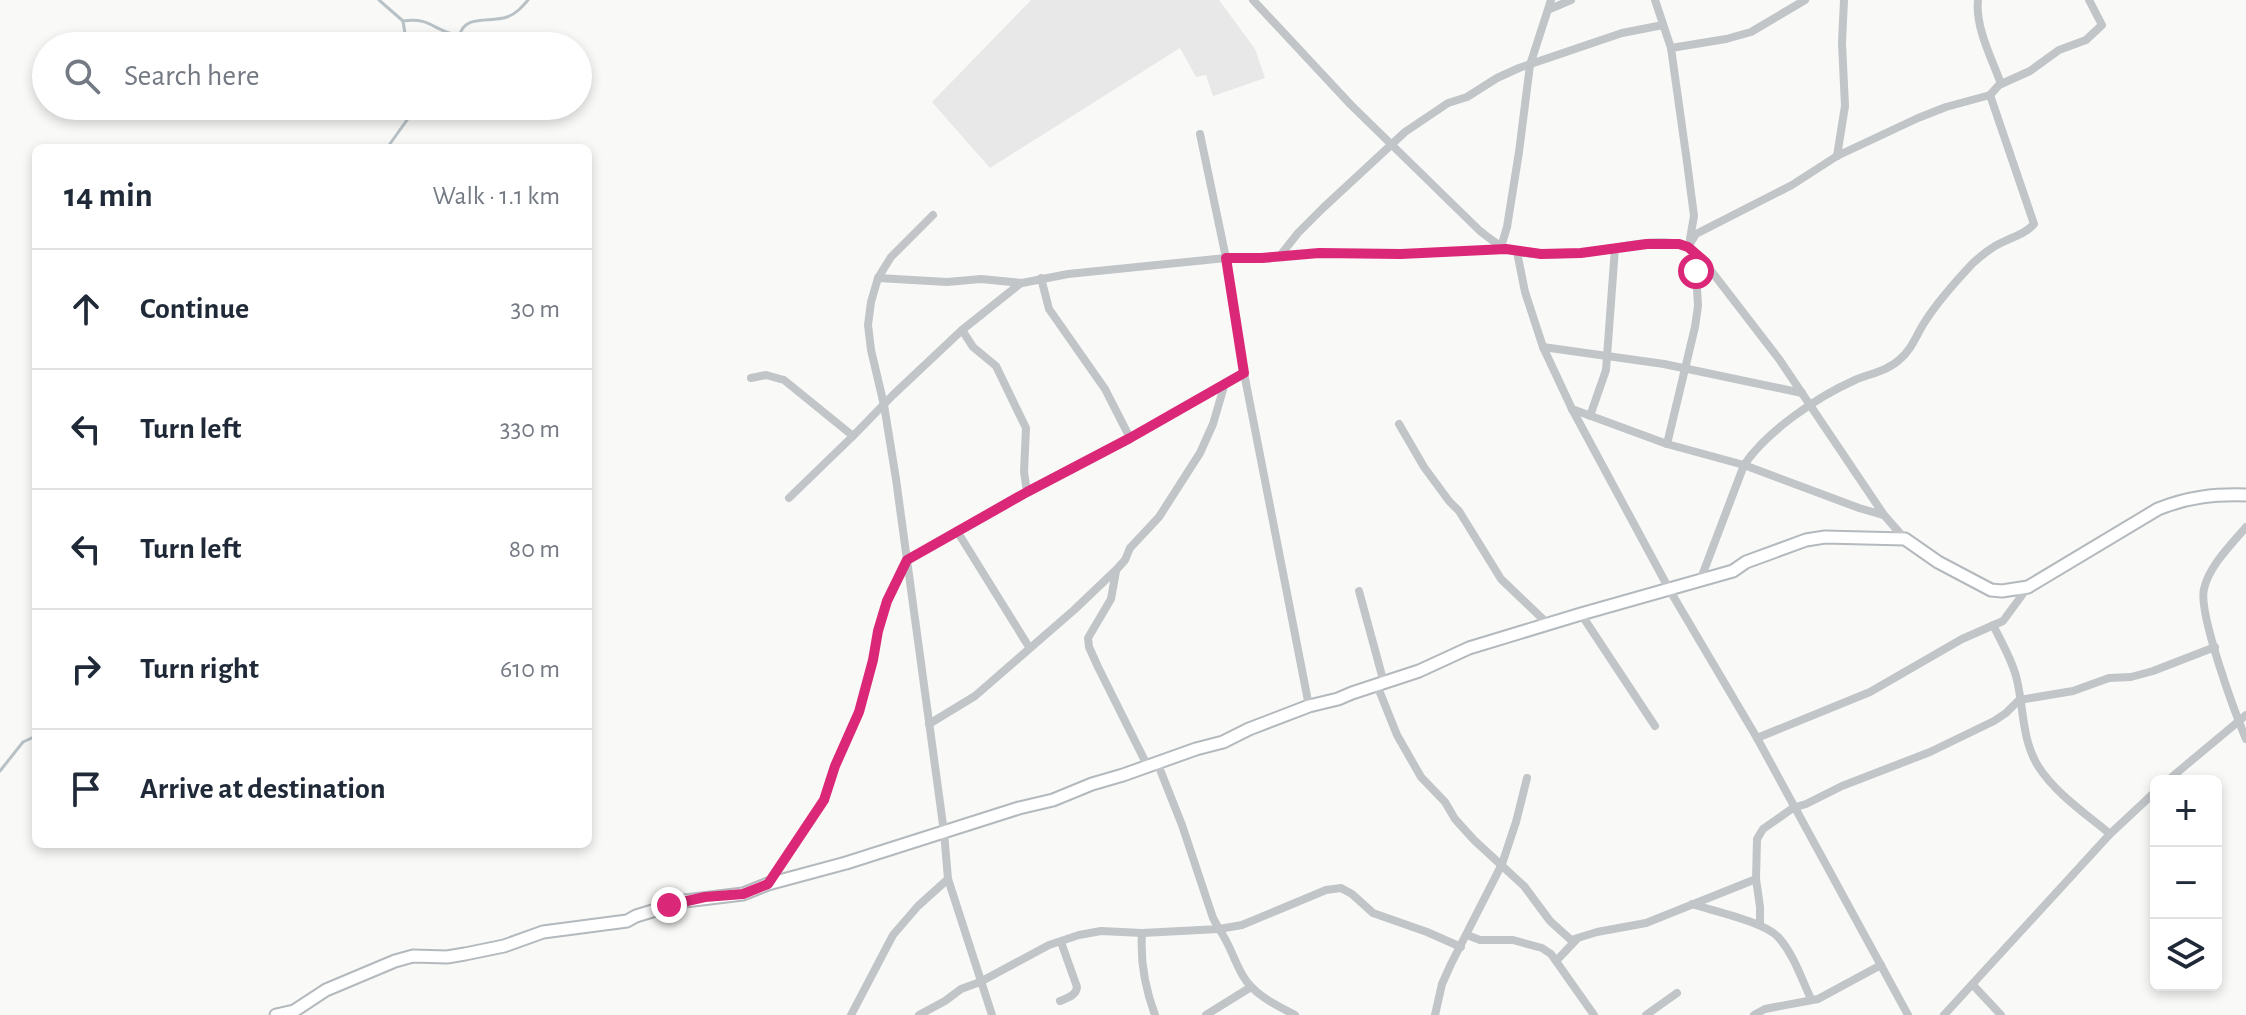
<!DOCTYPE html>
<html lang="en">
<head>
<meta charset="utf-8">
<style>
	body { margin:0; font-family:"Alegreya Sans",sans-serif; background:#f6f6f7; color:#1f2937 }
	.controls { position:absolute; right:24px; bottom:24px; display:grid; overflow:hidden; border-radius:12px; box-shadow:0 4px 12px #0003 }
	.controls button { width:72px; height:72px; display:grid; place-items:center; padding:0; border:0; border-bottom:2px solid #e0e1e3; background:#fff; color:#1f2937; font:40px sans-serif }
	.stop { position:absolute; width:24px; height:24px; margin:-18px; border:6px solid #db2777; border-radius:50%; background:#fff }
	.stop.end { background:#db2777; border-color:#fff; box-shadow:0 2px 8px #0008 }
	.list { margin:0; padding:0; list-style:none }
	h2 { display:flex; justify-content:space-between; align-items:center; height:104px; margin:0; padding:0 32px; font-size:34px }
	h2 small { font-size:26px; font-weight:400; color:#747a83 }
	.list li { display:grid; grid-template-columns:52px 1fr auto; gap:24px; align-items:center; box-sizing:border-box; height:120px; padding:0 32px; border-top:2px solid #e0e1e3 }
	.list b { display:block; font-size:30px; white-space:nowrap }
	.list em { font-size:26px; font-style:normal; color:#747a83 }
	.icon { flex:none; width:44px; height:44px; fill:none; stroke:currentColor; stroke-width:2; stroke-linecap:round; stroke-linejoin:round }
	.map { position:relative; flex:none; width:2246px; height:1015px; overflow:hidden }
	.search { position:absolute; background:#fff; box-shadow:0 4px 12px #0003; left:32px; top:32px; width:560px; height:88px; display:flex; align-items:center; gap:20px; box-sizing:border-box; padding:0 28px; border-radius:44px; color:#747a83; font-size:30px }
	.panel { position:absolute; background:#fff; box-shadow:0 4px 12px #0003; left:32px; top:144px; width:560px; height:704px; border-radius:12px }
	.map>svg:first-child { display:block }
</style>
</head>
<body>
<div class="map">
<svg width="2246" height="1015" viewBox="0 0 2246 1015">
	<rect width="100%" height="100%" fill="#f9f9f7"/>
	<path fill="#e7e8e7" d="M1031 0H1219L1255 49 1265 78 1213 96 1206 75 1196 77 1180 48 990 168 932 102Z"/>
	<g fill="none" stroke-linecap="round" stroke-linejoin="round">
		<g stroke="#b8c2c6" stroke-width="3">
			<path d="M379 0 403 21"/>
			<path d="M407 46 403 21C430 17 433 30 456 35L460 34C466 14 491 23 507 17 516 14 522 7 528 0"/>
			<path d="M387 148 417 106"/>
			<path d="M0 771 23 742 36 736"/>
		</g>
		<defs>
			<path id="secondary" d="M276 1015 294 1011 326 990 395 961 413 956 447 957 465 954 504 946 543 932 627 921 636 916 685 901 743 894 768 884 846 863 1019 808 1053 800 1092 784 1123 775 1196 749 1223 742 1249 729 1309 706 1338 699 1352 693 1419 671 1469 648 1581 614 1733 571 1746 562 1806 540 1825 537 1905 539 1938 562 1991 590 2002 591 2028 587 2158 509C2188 497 2214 494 2246 495"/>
		</defs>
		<use href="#secondary" stroke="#b4b9bd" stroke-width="15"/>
		<g stroke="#c1c5c8" stroke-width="8">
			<path d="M1253 0 1351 105 1480 231C1488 237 1496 244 1505 248 1528 259 1590 254 1615 248 1634 244 1662 239 1682 245 1690 248 1696 254 1702 259L1779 359 1884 515 1905 539"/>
			<path d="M1655 0 1671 48 1687 162 1694 216 1690 239"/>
			<path d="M1978 0C1975 27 1992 59 2001 84"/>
			<path d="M1550 9 1571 0"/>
			<path d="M1671 48 1726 39 1751 32 1805 0"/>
			<path d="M1200 134 1226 258 1244 373 1309 706"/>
			<path d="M1837 156 1845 106 1842 43 1844 0"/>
			<path d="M1501 247 1507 227 1519 152 1530 65 1551 0"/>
			<path d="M1688 247 1696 234 1792 185 1837 156 1918 118 1946 107 1990 95 1999 85 2030 71 2059 50 2086 40 2102 25 2089 0"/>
			<path d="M1517 252 1525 292 1543 347 1572 409 1669 589 1757 738 1908 1015"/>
			<path d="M1279 257 1298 233 1323 208 1405 132 1448 103 1467 97 1497 78 1519 68 1622 33 1663 25"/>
			<path d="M878 278 947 282 981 279 1022 283 1068 274 1226 258H1262L1319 253 1401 254 1506 249"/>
			<path d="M1041 278 1049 309 1105 389 1130 438"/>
			<path d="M962 330 973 347 996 366 1026 428 1024 472 1027 492"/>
			<path d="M1543 347 1664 364 1802 393"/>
			<path d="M751 378 766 375 784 380 853 436 893 395 962 330 1021 283"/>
			<path d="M1572 409 1667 444 1744 465 1859 508 1883 515"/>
			<path d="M1590 416 1606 370 1615 248"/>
			<path d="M1399 424 1424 467 1449 501 1459 511 1501 579 1548 624"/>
			<path d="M1667 444 1695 327 1698 306 1696 271 1702 259"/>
			<path d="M789 498 853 436"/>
			<path d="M2246 527C2231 545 2209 566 2204 589 2198 613 2235 713 2246 739"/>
			<path d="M957 531 1029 647"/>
			<path d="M1116 571 1111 599 1088 638 1089 647 1098 667 1147 765"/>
			<path d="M1700 581 1744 465C1767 431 1817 397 1855 380 1869 374 1887 371 1899 360 1912 350 1917 333 1926 320 1939 300 1957 280 1973 263 1982 255 1991 247 2003 242 2015 236 2025 234 2034 224L1990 95"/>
			<path d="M1359 591 1384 683"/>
			<path d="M1581 614 1655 726"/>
			<path d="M1993 625C2001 641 2011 658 2016 676 2024 706 2021 738 2038 766 2055 793 2086 814 2110 834"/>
			<path d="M1377 685 1397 735 1421 777 1445 802 1455 819 1474 840 1524 886 1550 921 1571 940 1597 932 1646 923 1756 879"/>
			<path d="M929 724 975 696 1074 610 1117 569 1125 560 1130 548 1159 517 1200 453 1213 424 1225 383"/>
			<path d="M1757 738 1870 692 1962 639 2003 621 2028 587"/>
			<path d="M2167 781 2246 715"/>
			<path d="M768 884 824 800 830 784 835 766 859 712 873 660 878 631 887 601 907 560 896 479 884 405 871 350 868 325 871 302 878 278 891 257 933 215"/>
			<path d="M1692 904C1713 911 1766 922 1779 938 1794 955 1802 980 1811 999"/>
			<path d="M1760 925V907L1756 879 1757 839 1763 829 1793 808 1806 804 1842 786 1930 752 1994 721 2006 713 2019 700 2073 691 2109 678 2131 677 2153 671 2215 647"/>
			<path d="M1142 933C1140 962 1145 988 1155 1015"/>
			<path d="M1467 935 1480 940H1513L1542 948 1551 954 1594 1015"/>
			<path d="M1557 960 1577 939"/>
			<path d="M1973 985 2001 1015"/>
			<path d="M1060 1001C1067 998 1076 996 1077 987L1061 942"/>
			<path d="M851 1015 893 935 918 906 948 879"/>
			<path d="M919 1015 945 1001 961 989 980 982 1049 945 1079 935 1101 931 1142 933 1219 929 1213 918 1182 825 1157 762"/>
			<path d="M992 1015 948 879 944 832 907 560 1027 492 1130 438 1244 373"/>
			<path d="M1206 1015 1251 987"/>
			<path d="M1295 1015C1276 1005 1254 995 1243 976 1234 961 1230 944 1219 929L1242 925 1326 890 1341 888 1352 894 1373 913 1427 932 1461 947"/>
			<path d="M1435 1015 1442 984 1451 964 1502 864 1516 822 1527 778"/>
			<path d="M1646 1015 1677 993"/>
			<path d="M1754 1015 1765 1009 1818 999 1881 965"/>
			<path d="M1944 1015 2110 834 2156 791"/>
		</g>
		<use href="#secondary" stroke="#fff" stroke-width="11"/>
	</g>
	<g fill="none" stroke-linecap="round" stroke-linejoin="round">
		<path stroke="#db2777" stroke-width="10" d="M669 905 705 897 743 894 768 884 824 800 835 766 859 712 873 660 878 631 887 601 907 560 1027 492 1130 438 1244 373 1226 258H1262L1319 253 1401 254 1506 249 1541 254 1581 253 1647 244H1679L1688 247 1702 259 1696 271"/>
	</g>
</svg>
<div class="controls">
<button>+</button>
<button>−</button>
<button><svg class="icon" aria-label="layers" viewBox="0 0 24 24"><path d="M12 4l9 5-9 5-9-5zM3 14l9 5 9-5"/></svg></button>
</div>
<div class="stop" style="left:1696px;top:271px"></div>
<div class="stop end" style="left:669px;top:905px"></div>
<div class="search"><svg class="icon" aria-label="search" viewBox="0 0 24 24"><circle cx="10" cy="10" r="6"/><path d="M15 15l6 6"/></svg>Search here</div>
<section class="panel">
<h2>14 min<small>Walk · 1.1 km</small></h2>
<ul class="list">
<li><svg class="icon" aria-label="ahead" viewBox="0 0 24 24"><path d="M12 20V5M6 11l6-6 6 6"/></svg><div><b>Continue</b></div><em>30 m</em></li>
<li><svg class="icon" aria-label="left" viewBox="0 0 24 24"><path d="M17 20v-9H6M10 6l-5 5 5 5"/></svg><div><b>Turn left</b></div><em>330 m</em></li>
<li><svg class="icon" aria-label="left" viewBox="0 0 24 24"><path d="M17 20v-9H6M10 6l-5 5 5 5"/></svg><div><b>Turn left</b></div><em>80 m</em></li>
<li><svg class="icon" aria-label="right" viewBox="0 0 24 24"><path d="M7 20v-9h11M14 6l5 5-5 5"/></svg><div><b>Turn right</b></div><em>610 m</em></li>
<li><svg class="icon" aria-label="arrive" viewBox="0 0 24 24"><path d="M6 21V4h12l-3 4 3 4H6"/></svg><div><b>Arrive at destination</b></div></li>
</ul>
</section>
</div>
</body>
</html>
